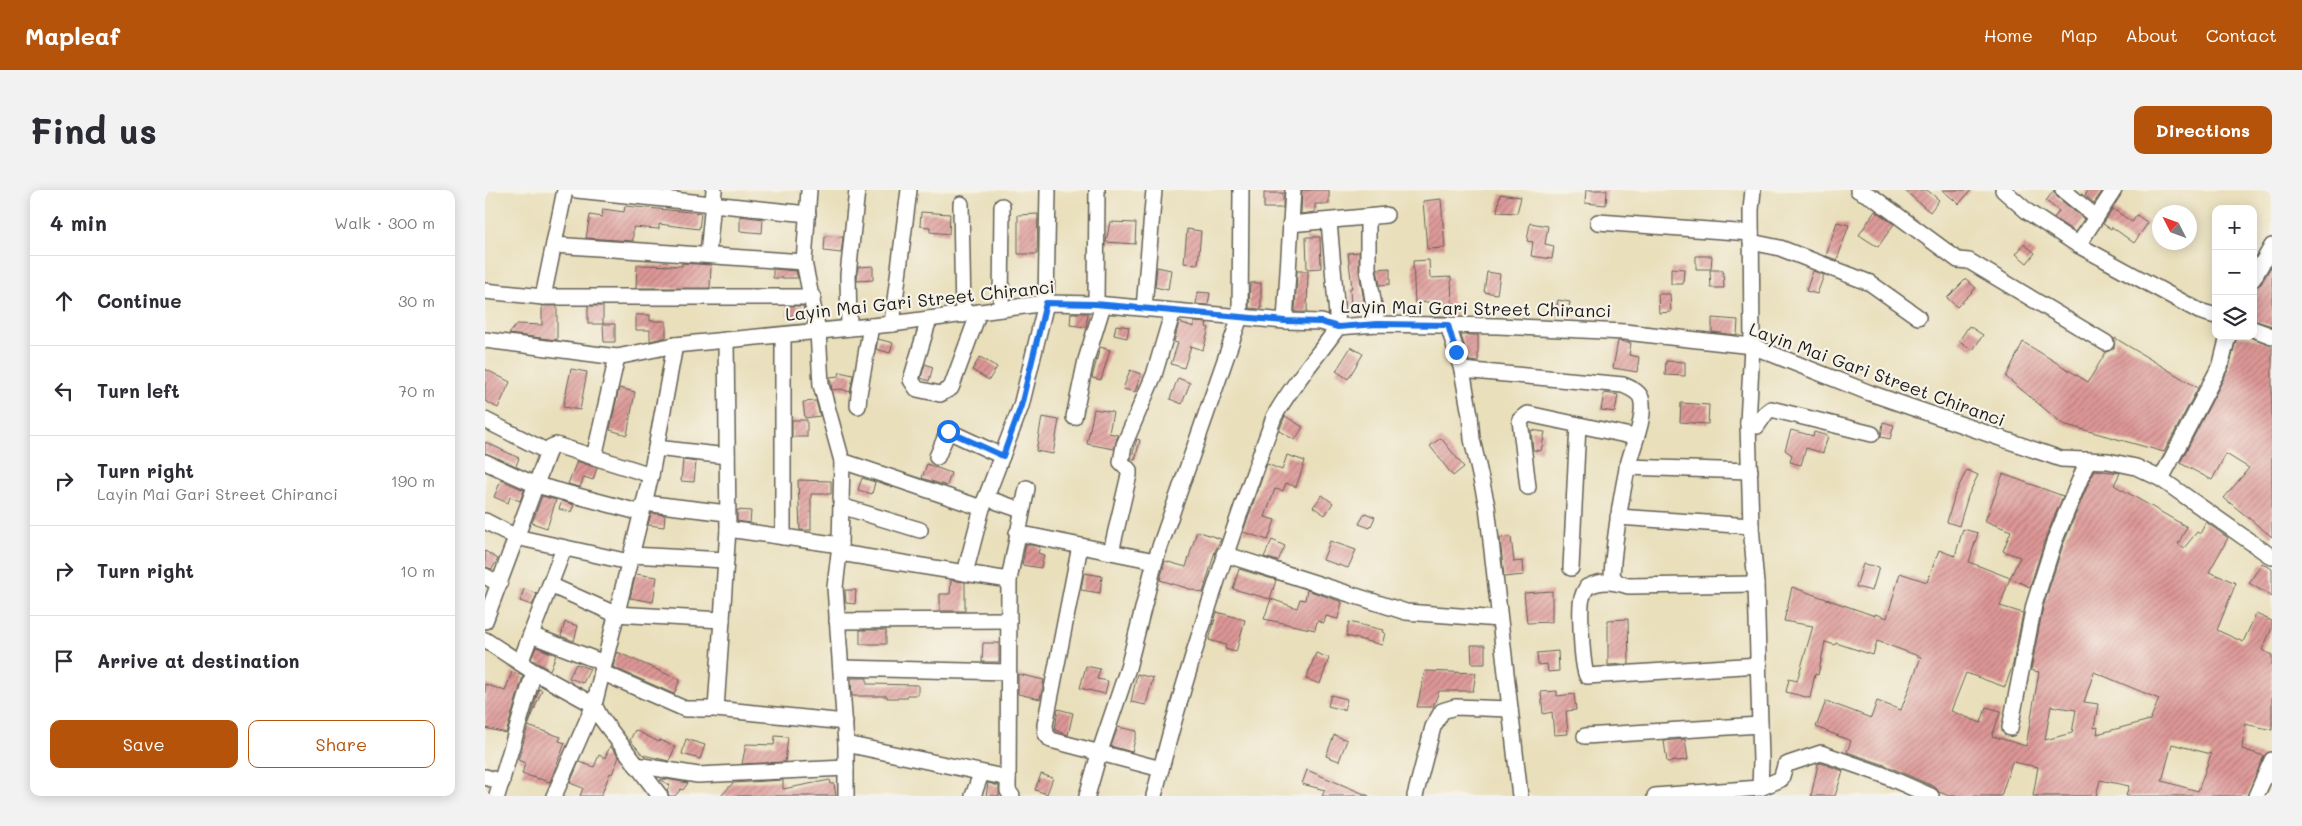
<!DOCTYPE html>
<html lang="en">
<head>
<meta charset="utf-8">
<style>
	body { margin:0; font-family:Mali,sans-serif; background:#f2f2f3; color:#2b2b33 }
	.controls { position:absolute; right:15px; top:15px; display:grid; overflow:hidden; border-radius:10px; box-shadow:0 2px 12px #0003 }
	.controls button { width:45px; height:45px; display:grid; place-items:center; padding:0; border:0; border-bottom:1px solid #e1e1e2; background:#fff; color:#2b2b33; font:25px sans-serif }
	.compass { position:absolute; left:1667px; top:15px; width:45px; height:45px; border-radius:50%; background:#fff; box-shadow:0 2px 12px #0003; rotate:312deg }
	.stop { position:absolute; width:15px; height:15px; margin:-11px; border:4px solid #1a73e8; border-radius:50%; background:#fff }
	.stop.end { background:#1a73e8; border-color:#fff; box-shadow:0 1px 5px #0008 }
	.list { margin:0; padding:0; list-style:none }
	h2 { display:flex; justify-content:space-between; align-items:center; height:65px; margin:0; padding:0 20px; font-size:21px }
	h2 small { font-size:16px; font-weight:400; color:#7c7c81 }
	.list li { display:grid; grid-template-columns:32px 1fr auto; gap:15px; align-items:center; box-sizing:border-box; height:90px; padding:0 20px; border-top:1px solid #e1e1e2 }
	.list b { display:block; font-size:19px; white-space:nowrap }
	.list p { margin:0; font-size:16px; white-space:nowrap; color:#7c7c81 }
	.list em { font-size:16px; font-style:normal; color:#7c7c81 }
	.actions { display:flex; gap:10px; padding:15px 20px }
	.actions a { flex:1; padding:11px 0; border:1px solid #b45309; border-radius:10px; text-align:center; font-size:18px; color:#b45309 }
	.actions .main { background:#b45309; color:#fff }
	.icon { flex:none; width:28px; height:28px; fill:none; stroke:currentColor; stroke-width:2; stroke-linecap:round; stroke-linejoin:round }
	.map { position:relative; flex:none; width:1787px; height:606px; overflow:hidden; border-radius:10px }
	header { display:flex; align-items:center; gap:30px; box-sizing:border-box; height:70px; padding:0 25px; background:#b45309; color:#fff }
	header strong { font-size:24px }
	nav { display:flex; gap:28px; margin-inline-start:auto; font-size:18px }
	.intro { display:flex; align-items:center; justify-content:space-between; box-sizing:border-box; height:120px; padding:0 30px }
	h1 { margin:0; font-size:35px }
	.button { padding:12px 22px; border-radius:10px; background:#b45309; color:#fff; font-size:18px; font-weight:700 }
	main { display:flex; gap:30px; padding:0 30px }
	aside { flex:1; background:#fff; border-radius:10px; box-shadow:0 2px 12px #0003 }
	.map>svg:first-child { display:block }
</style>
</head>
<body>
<header>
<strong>Mapleaf</strong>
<nav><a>Home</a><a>Map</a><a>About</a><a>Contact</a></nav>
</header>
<div class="intro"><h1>Find us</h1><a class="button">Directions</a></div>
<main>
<aside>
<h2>4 min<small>Walk · 300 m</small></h2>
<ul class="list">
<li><svg class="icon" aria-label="ahead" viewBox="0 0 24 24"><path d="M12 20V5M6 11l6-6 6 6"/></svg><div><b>Continue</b></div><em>30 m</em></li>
<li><svg class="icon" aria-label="left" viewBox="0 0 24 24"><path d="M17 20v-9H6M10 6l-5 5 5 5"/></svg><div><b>Turn left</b></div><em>70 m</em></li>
<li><svg class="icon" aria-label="right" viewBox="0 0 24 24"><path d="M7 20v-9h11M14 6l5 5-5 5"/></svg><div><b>Turn right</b><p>Layin Mai Gari Street Chiranci</p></div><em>190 m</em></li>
<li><svg class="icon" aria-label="right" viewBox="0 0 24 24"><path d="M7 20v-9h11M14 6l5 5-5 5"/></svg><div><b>Turn right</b></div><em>10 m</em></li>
<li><svg class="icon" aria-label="arrive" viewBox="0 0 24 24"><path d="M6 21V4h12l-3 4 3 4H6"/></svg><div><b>Arrive at destination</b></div></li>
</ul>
<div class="actions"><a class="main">Save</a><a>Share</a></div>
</aside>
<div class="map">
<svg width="1787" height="606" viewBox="0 0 1787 606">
	<defs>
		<pattern id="building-hatch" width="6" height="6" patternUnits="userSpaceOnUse" patternTransform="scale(1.25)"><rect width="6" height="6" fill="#dd9796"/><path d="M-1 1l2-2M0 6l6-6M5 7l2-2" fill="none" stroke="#b27a7a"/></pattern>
	</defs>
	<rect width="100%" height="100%" fill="#f7f3e8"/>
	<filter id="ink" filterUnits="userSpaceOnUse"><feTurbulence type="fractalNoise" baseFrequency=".02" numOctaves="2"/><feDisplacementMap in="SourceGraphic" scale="10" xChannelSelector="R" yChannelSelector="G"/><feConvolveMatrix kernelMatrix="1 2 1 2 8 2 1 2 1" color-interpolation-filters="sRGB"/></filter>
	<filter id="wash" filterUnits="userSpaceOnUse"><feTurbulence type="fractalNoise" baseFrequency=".0096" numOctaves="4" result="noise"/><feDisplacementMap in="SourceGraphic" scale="20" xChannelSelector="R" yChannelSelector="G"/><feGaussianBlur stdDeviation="1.12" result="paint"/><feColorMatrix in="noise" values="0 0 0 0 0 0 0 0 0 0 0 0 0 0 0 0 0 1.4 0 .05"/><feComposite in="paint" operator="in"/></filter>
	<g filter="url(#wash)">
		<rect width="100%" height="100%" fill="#e9dfbb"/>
		<g id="blocks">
			<g fill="url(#building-hatch)" fill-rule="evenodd">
				<path d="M817 0H844V14H830V22L816 24Z"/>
				<path d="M1101 0H1122L1121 15 1100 13Z"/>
				<path d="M1419 0H1442L1454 10 1445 22Z"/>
				<path d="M1457 0H1486L1474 14Z"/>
				<path d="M1569 0 1572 7 1599 29 1590 42 1569 28 1574 21 1561 11Z"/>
				<path d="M1603 0H1618L1609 13 1600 5Z"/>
				<rect x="779" y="3" width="19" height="15"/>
				<path d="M1015 4 1036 7 1032 23 1012 22Z"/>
				<path d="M956 9 960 58 942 59 938 11Z"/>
				<path d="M140 16 216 23 214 39 174 34V39L148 37V51L101 48 105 25 117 27 118 19 139 22Z"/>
				<path d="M1628 19 1647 32 1652 25 1663 33 1649 53 1627 37 1626 39 1618 34Z"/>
				<path d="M1390 21 1409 34 1393 57 1374 45Z"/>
				<path d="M436 22 465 24 464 44 445 42V37L435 36Z"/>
				<path d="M553 24 552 64H533V25Z"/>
				<path d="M255 26 278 29 277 43 255 41Z"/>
				<path d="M625 32 651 33 650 54 621 52Z"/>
				<path d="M1352 32 1364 35 1352 70 1341 66Z"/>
				<path d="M1045 33 1063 36 1060 54 1069 56 1067 69 1046 66 1048 52 1042 51Z"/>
				<path d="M702 39 716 41 713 74 699 73Z"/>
				<path d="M340 46 358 47 356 63 339 61Z"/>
				<path d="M821 47H835L836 78 822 79Z"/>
				<path d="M1539 54 1550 63 1542 73 1531 64Z"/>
				<path d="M874 62V82L880 117 866 118 865 98H867L863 63Z"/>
				<path d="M1211 66H1227L1226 79H1211Z"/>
				<path d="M944 70 945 88 966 87 967 114 970 113 971 126H947L946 112 930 113 928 71Z"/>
				<path d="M197 73 226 75 225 98H151L152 75 197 76Z"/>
				<path d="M1787 75V136L1768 130V98L1776 94Z"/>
				<path d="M388 76V90L372 91 373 77Z"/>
				<path d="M672 77 686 80 683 100 670 97Z"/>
				<path d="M905 78V94L895 95 892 79Z"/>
				<path d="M1186 78 1199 79 1198 94H1186Z"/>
				<path d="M288 79 311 81 313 88H288Z"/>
				<path d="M1225 80H1238L1239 98H1226Z"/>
				<path d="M812 81H823L822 122H810Z"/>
				<path d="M1328 81 1339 85 1332 104 1321 101Z"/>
				<path d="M1002 82 1015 84 1012 104 999 102Z"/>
				<path d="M1481 89 1491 98 1472 117 1462 108Z"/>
				<path d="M765 93H776V119L764 118Z"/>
				<path d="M713 102 725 103 723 115 711 114Z"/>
				<path d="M1173 104H1185L1186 122 1174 123Z"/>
				<path d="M1073 110 1085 112 1082 127 1070 125Z"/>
				<path d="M57 116H72V150L24 144 32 134 57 135Z"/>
				<rect x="103" y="116" width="15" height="18"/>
				<path d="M302 116H318L320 125 302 126Z"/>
				<path d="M586 123H603L601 137 585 135Z"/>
				<path d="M151 125H165V131H181V147L165 151V140H151Z"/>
				<path d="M1227 128 1253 130 1252 145 1227 142Z"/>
				<path d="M694 132 709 137V132L722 133 721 137 724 138 718 160 706 156 699 178 686 174 693 153 689 152Z"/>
				<path d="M118 134H130V152H119Z"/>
				<path d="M631 135 644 137 642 148 629 145Z"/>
				<path d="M1484 136 1498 145 1488 160 1474 151Z"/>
				<path d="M976 145H993V172L984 171Z"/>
				<path d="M1752 146H1762L1787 155V347L1739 308 1764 278 1741 264 1727 290 1695 273 1744 178Z"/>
				<path d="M1630 148 1713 198 1679 262 1578 234 1521 187 1538 152 1603 192 1621 162 1629 158Z"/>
				<path d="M393 149 408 153 405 163 391 159Z"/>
				<path d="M1133 151 1146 153 1144 165 1154 167 1152 182 1128 178Z"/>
				<path d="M615 157 625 160 616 190 607 188Z"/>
				<path d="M866 157 878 164 863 189 851 181Z"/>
				<path d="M495 167 512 177 504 190 487 180Z"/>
				<path d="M1181 171 1200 172V186L1180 185Z"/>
				<path d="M440 174 448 177 444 191 436 188Z"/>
				<path d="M0 179 25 192 13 218 0 211Z"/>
				<path d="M86 179 102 182 95 220 78 217Z"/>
				<path d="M645 180 656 184 650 202 638 199Z"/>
				<path d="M355 182 368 185 365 202 356 199 347 200 345 187 354 186Z"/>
				<path d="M693 188 705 193 697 214 685 209Z"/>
				<path d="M134 198 150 202 142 245 125 240Z"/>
				<path d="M1119 203 1133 205 1130 222 1116 220Z"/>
				<path d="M331 211 335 226 320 228 318 212Z"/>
				<path d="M1196 213 1224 215 1223 234 1195 232Z"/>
				<path d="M609 219 628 222 624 243 633 245 629 259 602 254Z"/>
				<path d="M800 226 818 237 810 250 794 241Z"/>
				<path d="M557 227 574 230 568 264 551 261Z"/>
				<rect x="307" y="230" width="15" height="17"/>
				<path d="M1398 232 1409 235 1405 249 1396 247Z"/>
				<path d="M1046 240 1060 242 1056 261 1048 260Z"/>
				<path d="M1306 240 1328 246 1329 242 1343 246 1338 263 1321 258 1316 275 1305 272 1307 265 1300 260Z"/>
				<path d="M956 248 979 277 968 286 945 256Z"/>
				<path d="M652 249 655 250 650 270 646 269Z"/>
				<path d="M0 252 34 268 31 276 0 263Z"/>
				<path d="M802 265 820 271 811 297 801 293 798 301 790 299 780 327 790 330 783 350 758 342 782 274 797 280Z"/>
				<path d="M198 270 211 272 209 292 196 291Z"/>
				<path d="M92 271 112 278 108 290 99 287 95 297 83 294Z"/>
				<path d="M442 274 466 283 462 296 437 288Z"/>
				<path d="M1482 280 1493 285 1483 306 1474 336 1462 332 1470 304Z"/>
				<path d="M1609 280 1635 283 1629 295 1702 337 1693 354 1699 358 1712 342 1715 344 1721 332 1743 348 1724 382 1751 393 1732 440 1758 452 1771 424 1787 431V438L1777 460 1787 465V540L1760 534 1757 559 1779 566 1762 606H1641L1644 596 1615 590 1611 606H1548L1553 577 1527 572 1516 606H1464L1454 602 1450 597 1400 575 1362 562 1366 551 1331 537 1341 511 1386 528 1392 511 1416 520 1436 467 1392 451 1388 465 1351 453 1350 455 1340 452 1333 485 1330 484 1325 508 1301 502 1304 489 1312 491 1328 436 1299 431 1307 397 1390 426V424L1402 428 1415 383 1442 392 1454 360 1470 366 1478 339 1493 343 1484 372 1525 388 1515 416 1538 423 1528 474 1520 497 1481 483 1466 521 1496 533 1501 517 1516 521 1507 546 1541 556 1554 482 1546 480 1558 417 1578 355ZM1609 482 1674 509 1665 530 1612 544 1613 537 1609 538 1613 514 1599 512ZM1566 516 1591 520 1587 543 1560 550ZM1687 554 1726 564 1713 601 1677 591Z"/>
				<path d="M1518 284 1578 306 1560 349 1545 397 1525 388 1535 367 1518 361 1526 341 1500 331Z"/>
				<path d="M377 288 390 292 387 304 373 300Z"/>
				<path d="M16 290 39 300 35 311 25 307 23 313 9 307Z"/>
				<path d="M313 290 346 291V304H326V340H315Z"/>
				<path d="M837 305 848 313 840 325 828 317Z"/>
				<path d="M57 306 71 310 62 338 47 333Z"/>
				<path d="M77 311 89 315 86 322 74 319Z"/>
				<path d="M252 320 266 321 265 333 252 331Z"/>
				<path d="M166 323 180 325 179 337 163 335Z"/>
				<path d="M880 323 890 327 885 338 874 334Z"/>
				<path d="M712 341 736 349 730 361 718 403 675 390 680 371 701 377Z"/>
				<path d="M1026 347 1029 372 1038 371 1039 385 1019 387 1015 348Z"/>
				<path d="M787 350 800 356 793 371 779 367Z"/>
				<path d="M845 351 871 360 863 378 838 370Z"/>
				<path d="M541 354 555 357 553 363 559 365 556 378 537 375Z"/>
				<path d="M0 361 13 369 7 379 0 377Z"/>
				<path d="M1777 373 1787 379V407L1764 393Z"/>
				<path d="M1378 374 1394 377 1387 401 1371 397Z"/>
				<path d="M754 379 791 390 785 409 748 399Z"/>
				<path d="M599 383 617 386 615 403 596 400Z"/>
				<path d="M151 384 172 387 168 412 145 408Z"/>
				<path d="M466 390 480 392V421H455V404H465Z"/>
				<path d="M39 399 52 404 47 415 35 411Z"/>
				<path d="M360 400H371L370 414 361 413Z"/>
				<path d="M822 400 857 412 853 429 841 426 839 433 832 431 830 440 779 429 786 409 812 418 815 409 820 410Z"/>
				<path d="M1067 401V432L1042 433 1039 403Z"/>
				<path d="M732 422 760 430 751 462 740 459 741 455 724 450Z"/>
				<path d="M1143 429 1144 474 1123 475V430Z"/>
				<path d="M80 432 93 436 89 451 76 446Z"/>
				<path d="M864 432 898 440 897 442 900 443 897 455 861 446Z"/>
				<rect x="375" y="440" width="26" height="14"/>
				<path d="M498 453H514V472H497Z"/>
				<path d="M986 455H1000V474H987Z"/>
				<path d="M51 457 71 465 65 480 46 469Z"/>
				<path d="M1073 461 1074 481 1063 482 1062 474 1053 475 1052 463Z"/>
				<path d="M132 462 195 490 189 504 128 477Z"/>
				<path d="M831 463 844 468 835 494 821 489Z"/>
				<path d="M91 474 105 479 98 493 84 488Z"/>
				<path d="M601 476 615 479 612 489 623 491 620 504 595 498Z"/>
				<path d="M940 481 991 483 988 501H954L948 517H932Z"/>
				<path d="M27 482 38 486 21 543 0 538V494L20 501Z"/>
				<path d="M533 484 559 490 555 509 533 504Z"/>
				<path d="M652 484 668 488 661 515 646 512Z"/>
				<path d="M366 488H382V494L433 495V505H422V508H402V506H367Z"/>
				<path d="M54 499 57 500 43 536 76 547 74 551 80 553 65 592 37 584 40 573 33 570Z"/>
				<path d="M1072 501V506L1089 504 1091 520 1081 521 1083 544 1069 545 1067 522 1058 524 1056 502Z"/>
				<path d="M846 505 862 509 859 520 843 516Z"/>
				<path d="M573 519 588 523 583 545 570 540Z"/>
				<path d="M633 537 652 541 647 562 626 556Z"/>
				<path d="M150 540 174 552 175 550 190 557 184 571 158 565 145 550Z"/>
				<path d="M849 545 862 550 854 571 841 566Z"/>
				<path d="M290 546 303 547 300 572 257 574 261 554 289 555Z"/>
				<path d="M201 549 220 555 215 569 197 564Z"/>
				<path d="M1200 549 1203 570 1182 572 1179 551Z"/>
				<path d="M125 556 134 567 127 584 125 583 116 606H95L98 598 85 593 94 572 109 577 114 565 120 568Z"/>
				<path d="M1336 573 1358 581 1350 606H1326L1333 574Z"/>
				<path d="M822 580 884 606H837L840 600 817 594Z"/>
				<path d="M556 584 568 588 562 604 550 600Z"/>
				<path d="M181 589 203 593 198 600 196 599 190 606H184L182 600 185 595 175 590Z"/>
				<path d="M298 590V599L345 590 346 594H349L351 606H236L248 593Z"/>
				<path d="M503 593 514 596V606H501Z"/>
			</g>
		</g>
	</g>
	<g filter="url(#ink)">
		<use href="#blocks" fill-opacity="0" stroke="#646054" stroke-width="1"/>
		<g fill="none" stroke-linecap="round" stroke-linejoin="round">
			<defs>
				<g id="street">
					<path d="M92 0 323 24"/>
					<path d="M324 0 319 72 333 141 336 195 357 271 355 355 350 397 361 554V606"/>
					<path d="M1268 0 1266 20 1267 156 1263 233 1266 336 1271 394 1276 571 1275 598"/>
					<path d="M1373 0 1389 8 1473 70 1484 71 1621 153"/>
					<path d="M1518 0 1543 22 1593 55"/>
					<path d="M1578 0 1611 27"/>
					<path d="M1629 0 1593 55 1714 121 1731 126"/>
					<path d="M476 14 478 125"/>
					<path d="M883 27V80L892 134"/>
					<path d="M1113 32 1266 43"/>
					<path d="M805 34 901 25"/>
					<path d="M1266 52 1295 58 1385 93 1433 127"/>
					<path d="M69 55 319 72"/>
					<path d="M223 65 229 0"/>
					<path d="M1768 89 1787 56"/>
					<path d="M0 101 58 107H328"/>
					<path d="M58 107 80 0"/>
					<path d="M611 114 612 0"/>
					<path d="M659 118 669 0"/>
					<path d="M516 119 517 16"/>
					<path d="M444 129 426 190 432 199 455 204 466 198 494 122"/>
					<path d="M800 131 808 0"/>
					<path d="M407 134 424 0"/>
					<path d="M963 135 977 180 985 225 987 249 1002 316 1035 606"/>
					<path d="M364 138 363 85 372 0"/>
					<path d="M1768 139 1787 146"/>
					<path d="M298 145V347"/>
					<path d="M0 150 132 167 190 155 407 134 561 113 611 114 800 131 836 132 853 137 892 134 1013 136 1140 142 1267 156 1385 203 1576 269 1623 271 1651 277 1676 289 1787 367"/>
					<path d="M977 180 1138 195C1145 198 1153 201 1156 208 1162 227 1146 259 1142 279 1135 314 1129 350 1127 386L1132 392"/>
					<path d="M373 216 374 204 386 136"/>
					<path d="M589 227 601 170 618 115"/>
					<path d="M0 230 63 262 66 257 71 255 166 285"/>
					<path d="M1263 233 1272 236 1281 223 1286 219 1387 244"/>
					<path d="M171 258 242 266"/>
					<path d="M109 267 132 167"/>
					<path d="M452 267 463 241 517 266"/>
					<path d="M357 271 497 318"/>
					<path d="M0 272 51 295 157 323"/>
					<path d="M1142 277 1265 281"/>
					<path d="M1676 289 1736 174 1743 146"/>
					<path d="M1043 297 1035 230 1043 224 1150 247"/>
					<path d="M501 308 536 320"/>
					<path d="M159 313 242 323"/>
					<path d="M356 316 435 340"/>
					<path d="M1133 327 1266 336"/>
					<path d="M0 331 31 347 144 372"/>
					<path d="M243 339 355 355"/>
					<path d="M532 343 670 371"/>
					<path d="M595 356 560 535 561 544 566 550 676 579"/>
					<path d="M626 362 644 285V280L636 272 639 255 669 185 688 121"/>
					<path d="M355 363 524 390"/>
					<path d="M739 364 921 422 1014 429"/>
					<path d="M146 365 240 370"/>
					<path d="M1086 378 1093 235"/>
					<path d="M480 383 497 318 536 216 561 113 563 0"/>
					<path d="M0 386 14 394"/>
					<path d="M1271 394 1143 396C1128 391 1116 390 1102 397 1100 400 1098 404 1097 408 1094 418 1097 479 1102 486L1274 475"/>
					<path d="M65 395 130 424 237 430"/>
					<path d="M0 431 63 262"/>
					<path d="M352 431 524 430"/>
					<path d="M46 445 119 473"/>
					<path d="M0 450 49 482 109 515 116 528 175 606"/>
					<path d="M35 473 79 358"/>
					<path d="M356 478 523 482"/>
					<path d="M116 482 200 519H231L360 532"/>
					<path d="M231 519 243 339 241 150"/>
					<path d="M1525 538 1549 415 1569 352 1603 270"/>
					<path d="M1100 546 1275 535"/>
					<path d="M361 554 523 588"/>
					<path d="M151 575 213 585 361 578"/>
					<path d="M0 587 17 592"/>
					<path d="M12 606 49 482"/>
					<path d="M69 606 109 515 166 285 190 155"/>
					<path d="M488 606 496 584"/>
					<path d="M527 606 523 601 524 390 542 298"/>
					<path d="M602 606 614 564 643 478 670 371 755 127 756 0"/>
					<path d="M669 606C701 477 744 351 789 227 807 194 832 167 853 137L844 31"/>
					<path d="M930 606 948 537 957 521 970 517 1025 519"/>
					<path d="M1170 606 1275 598 1296 589 1300 576 1303 574 1336 563 1396 584 1446 606"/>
					<path d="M1771 606 1787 570"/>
				</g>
			</defs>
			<use href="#street" stroke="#646054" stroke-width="18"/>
			<use href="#street" stroke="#fff" stroke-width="15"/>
		</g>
	</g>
	<g fill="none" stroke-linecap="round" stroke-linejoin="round" filter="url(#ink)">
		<path stroke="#1a73e8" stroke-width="6" d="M463 241 518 266 536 216 561 113 610 114 800 131 836 132 853 137 892 134 963 135 971 162"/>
	</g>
	<g text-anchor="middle" stroke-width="4.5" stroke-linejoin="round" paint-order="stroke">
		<g font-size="18" fill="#1c1c1c" stroke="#f7f3e8">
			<text transform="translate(435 111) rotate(-6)" y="6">Layin Mai Gari Street Chiranci</text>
			<text transform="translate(991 119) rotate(1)" y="6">Layin Mai Gari Street Chiranci</text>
			<text transform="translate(1392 185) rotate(20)" y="6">Layin Mai Gari Street Chiranci</text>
		</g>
	</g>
</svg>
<div class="controls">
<button>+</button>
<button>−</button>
<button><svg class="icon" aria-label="layers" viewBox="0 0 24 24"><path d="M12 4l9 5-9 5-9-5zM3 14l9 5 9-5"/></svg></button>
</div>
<svg class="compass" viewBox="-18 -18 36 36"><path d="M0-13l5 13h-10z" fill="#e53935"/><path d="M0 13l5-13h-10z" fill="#7c7c81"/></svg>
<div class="stop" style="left:463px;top:241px"></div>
<div class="stop end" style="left:971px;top:162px"></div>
</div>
</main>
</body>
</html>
